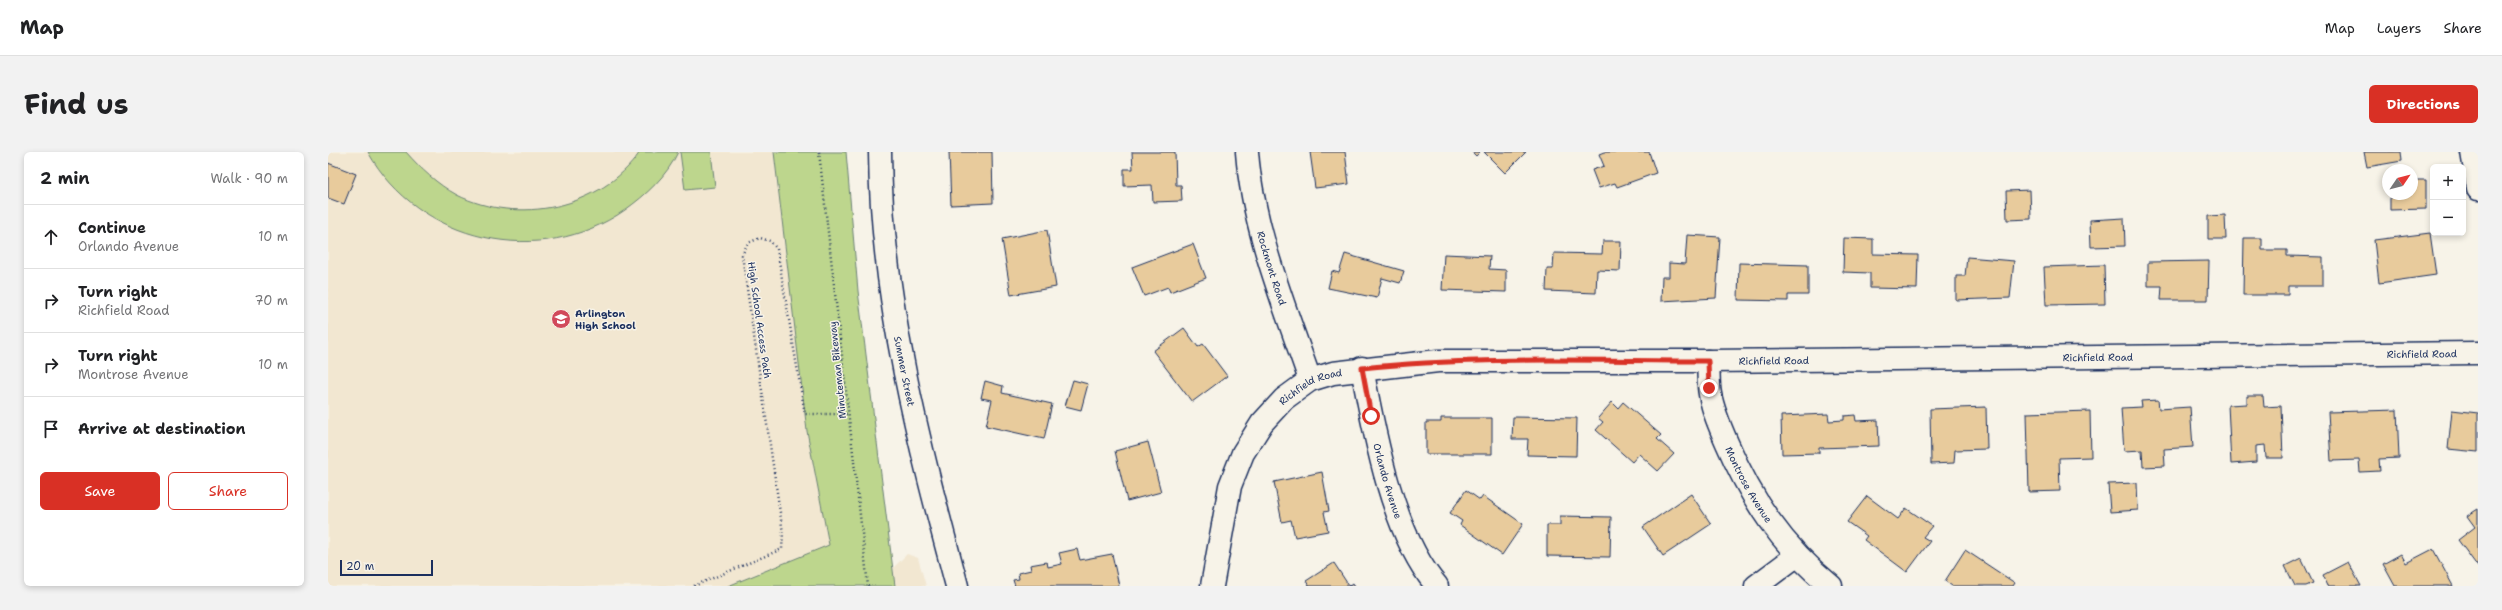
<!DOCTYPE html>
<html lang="en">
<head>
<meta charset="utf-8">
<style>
	body { margin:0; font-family:"Shantell Sans",sans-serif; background:#f2f2f2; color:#202124 }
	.controls { position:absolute; right:12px; top:12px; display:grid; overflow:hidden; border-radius:6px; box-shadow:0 2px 6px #0003 }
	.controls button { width:36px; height:36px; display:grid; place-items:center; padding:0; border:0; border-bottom:1px solid #e0e0e0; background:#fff; color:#202124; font:20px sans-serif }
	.compass { position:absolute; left:2054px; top:12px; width:36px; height:36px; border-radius:50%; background:#fff; box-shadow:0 2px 6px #0003; rotate:55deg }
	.scale { position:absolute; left:12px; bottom:10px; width:93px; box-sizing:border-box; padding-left:4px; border:2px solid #1b2f5e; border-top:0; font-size:11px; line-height:14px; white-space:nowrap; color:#1b2f5e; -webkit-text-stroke:3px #f7f3e8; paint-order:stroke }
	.stop { position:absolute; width:12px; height:12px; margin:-9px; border:3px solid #d93025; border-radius:50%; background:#fff }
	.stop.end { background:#d93025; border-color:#fff; box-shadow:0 1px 4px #0008 }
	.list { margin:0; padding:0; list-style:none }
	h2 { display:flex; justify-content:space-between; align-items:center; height:52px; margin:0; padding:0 16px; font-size:17px }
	h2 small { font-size:13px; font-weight:400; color:#757577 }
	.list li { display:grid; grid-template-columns:26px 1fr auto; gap:12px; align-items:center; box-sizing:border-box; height:64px; padding:0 16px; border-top:1px solid #e0e0e0 }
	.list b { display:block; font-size:15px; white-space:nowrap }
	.list p { margin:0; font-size:13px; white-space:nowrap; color:#757577 }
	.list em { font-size:13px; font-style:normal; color:#757577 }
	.actions { display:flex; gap:8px; padding:12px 16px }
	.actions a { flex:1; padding:9px 0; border:1px solid #d93025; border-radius:6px; text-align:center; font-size:14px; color:#d93025 }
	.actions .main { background:#d93025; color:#fff }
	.icon { flex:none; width:22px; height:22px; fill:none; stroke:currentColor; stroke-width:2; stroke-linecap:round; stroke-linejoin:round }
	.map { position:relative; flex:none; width:2150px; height:434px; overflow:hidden; border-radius:6px }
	header { display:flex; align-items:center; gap:24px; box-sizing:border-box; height:56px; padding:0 20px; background:#fff; border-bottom:1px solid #e0e0e0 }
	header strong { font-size:19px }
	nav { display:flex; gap:22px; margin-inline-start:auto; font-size:14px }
	.intro { display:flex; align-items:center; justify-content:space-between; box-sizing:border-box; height:96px; padding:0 24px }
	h1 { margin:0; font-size:28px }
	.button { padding:10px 18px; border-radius:6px; background:#d93025; color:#fff; font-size:14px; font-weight:700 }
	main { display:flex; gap:24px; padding:0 24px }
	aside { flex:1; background:#fff; border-radius:6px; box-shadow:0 2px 6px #0003 }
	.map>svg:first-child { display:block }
</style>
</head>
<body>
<header>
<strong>Map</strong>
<nav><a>Map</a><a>Layers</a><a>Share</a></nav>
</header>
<div class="intro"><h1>Find us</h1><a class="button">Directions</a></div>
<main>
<aside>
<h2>2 min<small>Walk · 90 m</small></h2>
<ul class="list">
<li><svg class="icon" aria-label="ahead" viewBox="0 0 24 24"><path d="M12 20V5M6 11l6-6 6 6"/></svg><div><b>Continue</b><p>Orlando Avenue</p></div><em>10 m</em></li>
<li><svg class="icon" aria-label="right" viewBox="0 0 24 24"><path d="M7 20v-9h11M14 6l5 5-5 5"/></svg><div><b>Turn right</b><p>Richfield Road</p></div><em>70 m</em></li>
<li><svg class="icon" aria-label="right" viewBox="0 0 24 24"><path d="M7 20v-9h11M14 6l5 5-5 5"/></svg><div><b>Turn right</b><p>Montrose Avenue</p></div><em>10 m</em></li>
<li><svg class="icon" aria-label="arrive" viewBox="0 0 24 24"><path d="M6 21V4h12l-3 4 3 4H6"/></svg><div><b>Arrive at destination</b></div></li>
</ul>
<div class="actions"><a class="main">Save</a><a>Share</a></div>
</aside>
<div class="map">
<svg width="2150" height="434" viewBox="0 0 2150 434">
	<rect width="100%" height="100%" fill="#f7f3e8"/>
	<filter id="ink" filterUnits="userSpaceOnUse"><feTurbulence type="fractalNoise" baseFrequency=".025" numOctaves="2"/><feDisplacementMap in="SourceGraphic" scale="8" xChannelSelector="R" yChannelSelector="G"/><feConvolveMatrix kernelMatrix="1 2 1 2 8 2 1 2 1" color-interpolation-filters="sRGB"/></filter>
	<g filter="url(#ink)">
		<g fill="#f2e7d1">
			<path d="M0 0H446L479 279 501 393 400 434H0Z"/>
			<path d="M579 402 590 406 598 434H567L565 416Z"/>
		</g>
		<g fill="#bdd68d" stroke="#6c8276">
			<path d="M40 0H78C93 17 109 32 129 43 190 73 273 57 312 0H350C339 24 318 43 297 58 213 117 91 91 40 0Z"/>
			<path d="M352 0H383L387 35 357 38Z"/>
			<path d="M446 0H518L530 139 567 434H400L501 393 479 279Z"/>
		</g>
		<g fill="#e8cb9c" stroke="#1b2f5e">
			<path d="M621 0H664L665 51 623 53Z"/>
			<path d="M804 0H847L848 33H853L854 49 825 50 824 33 796 34V17H805Z"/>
			<path d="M982 0H1017L1021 32 987 36Z"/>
			<path d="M1144 0H1152L1148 4Z"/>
			<path d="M1156 0H1198L1177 21Z"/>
			<path d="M1276 0H1321L1328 21 1289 35 1287 31 1271 36 1264 18 1276 14 1271 2Z"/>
			<path d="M2036 0H2073L2074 9 2039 15Z"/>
			<path d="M0 11 28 22 16 52 0 46Z"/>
			<path d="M2084 28H2098V57L2062 58V42H2084Z"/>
			<path d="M1702 38 1703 67 1679 68 1678 39Z"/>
			<path d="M1897 63 1898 87H1880V64Z"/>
			<path d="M1796 66 1797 94 1763 95 1762 68Z"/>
			<path d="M719 78 728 135 683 143 674 87Z"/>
			<path d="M2102 81 2108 123 2051 131 2046 88Z"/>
			<path d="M1359 83 1392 85 1388 146 1333 149 1334 125H1341V111L1357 112Z"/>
			<path d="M1516 86 1545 87V102L1590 103 1589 137 1542 136V121L1515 120Z"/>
			<path d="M1916 86H1934V98H1959V104L1995 105V134H1960V143H1915Z"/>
			<path d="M1275 89H1293L1292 119 1269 118 1268 141 1218 139 1219 117H1225L1226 101 1274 102Z"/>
			<path d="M865 92 878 126 842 140 840 135 816 144 804 115Z"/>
			<path d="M1017 102 1076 119 1072 131 1054 126 1049 146 1000 136 1004 119 1011 121Z"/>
			<path d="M1116 102 1162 104 1161 117 1178 118V140L1114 138Z"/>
			<path d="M1639 105 1686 109 1682 146 1628 148V124H1637Z"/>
			<path d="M1881 109 1880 148H1833L1834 134H1820V110Z"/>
			<path d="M1411 111 1480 113V143H1460V149L1410 148Z"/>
			<path d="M1776 113 1777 152 1718 153 1716 115Z"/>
			<path d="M856 176 870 195 875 192 899 224 864 250 825 199Z"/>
			<path d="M745 228 760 232 753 258 737 254Z"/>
			<path d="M657 229 675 234 674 241 724 252 716 287 658 274 664 248 653 246Z"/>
			<path d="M1919 244H1935L1936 255 1953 254 1955 306H1938L1937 293 1928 294V310L1903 312 1900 253 1919 252Z"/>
			<path d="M1830 248 1831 257 1862 255 1865 295 1836 297 1837 314 1815 315 1814 298 1796 299 1793 256 1814 255 1813 249Z"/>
			<path d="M1284 250 1290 256 1295 250 1333 283 1329 287 1346 302 1330 319 1311 302 1304 310 1268 278 1275 270 1270 266Z"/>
			<path d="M1658 255 1659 297 1627 298 1626 311 1603 312 1602 257Z"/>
			<path d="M2069 258 2071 306 2051 307 2052 319 2032 320 2031 308 2003 309 2000 260Z"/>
			<path d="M2124 258 2150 261V300L2120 297Z"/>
			<path d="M1762 259 1763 305 1731 306 1732 339 1701 340 1699 261Z"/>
			<path d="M1500 262 1501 269 1516 268V264L1527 263 1528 269 1550 268 1551 294 1491 296V301L1454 302 1453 264Z"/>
			<path d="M1185 265 1249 266 1248 304 1199 303 1200 287H1184Z"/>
			<path d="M1113 266H1164V302H1098V270H1113Z"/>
			<path d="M820 290 833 340 799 349 787 299Z"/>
			<path d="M994 320 1001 359 996 360 1000 379 967 385 963 368 954 370 946 330Z"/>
			<path d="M1809 331 1810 358 1782 360 1780 332Z"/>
			<path d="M1138 338 1152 348 1155 344 1195 372 1174 403 1132 373 1134 369 1122 361Z"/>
			<path d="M1363 342 1383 372 1335 404 1315 375Z"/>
			<path d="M1539 344 1570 367 1578 356 1604 374 1595 385 1602 389 1579 420 1536 388 1539 384 1519 370Z"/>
			<path d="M2150 357V415L2130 388 2147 375 2139 364Z"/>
			<path d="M1232 364 1283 365 1282 405 1219 404V373H1232Z"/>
			<path d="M749 397 752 408 784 402 791 434H687L685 428 691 427 690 421 703 418 702 413 719 410 720 415 734 412 731 401Z"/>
			<path d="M2105 397 2125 434H2067L2055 412 2073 402 2078 411Z"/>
			<path d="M1637 398 1687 431 1685 434H1624L1617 429Z"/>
			<path d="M1973 406 1985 431 1978 434H1967L1957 414Z"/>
			<path d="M2020 410 2033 434H2000L1995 423Z"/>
			<path d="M1006 411 1021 434 1025 431 1027 434H981L978 429Z"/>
		</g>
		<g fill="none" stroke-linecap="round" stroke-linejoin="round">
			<defs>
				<g id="minor">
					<path id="s1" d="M919 0C925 78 957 155 982 228"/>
					<path d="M2144 0 2150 37"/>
					<path id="s2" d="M1380 209C1381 220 1380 232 1382 242 1385 259 1392 275 1399 291 1424 349 1454 394 1503 434"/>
					<path id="s3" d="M1034 216C1046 281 1065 384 1109 434"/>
					<path id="s4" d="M884 434 902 334 915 301 934 271 956 247 982 228 1005 221 1110 209H1380L2150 201"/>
					<path d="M1428 434 1468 404"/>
				</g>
				<g id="secondary">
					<path id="s5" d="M552 0C553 148 591 292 629 434"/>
				</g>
			</defs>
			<use href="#minor" stroke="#1b2f5e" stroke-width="25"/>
			<use href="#secondary" stroke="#1b2f5e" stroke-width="25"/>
			<g stroke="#1b2f5e" stroke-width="2.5" stroke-dasharray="1 3" stroke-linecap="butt">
				<path d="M491 0 540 434"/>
				<path d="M366 434 454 397 455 381 414 103 420 91 432 86 442 89 449 97 477 262H521"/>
			</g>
			<use href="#minor" stroke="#f7f3e8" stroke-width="22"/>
			<use href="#secondary" stroke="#f7f3e8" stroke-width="22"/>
		</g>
	</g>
	<g fill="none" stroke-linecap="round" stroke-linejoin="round" filter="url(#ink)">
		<path stroke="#d93025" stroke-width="5" d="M1043 264 1034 216C1149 204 1265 209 1380 209L1381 236"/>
	</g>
	<defs>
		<symbol id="school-disc" viewBox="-11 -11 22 22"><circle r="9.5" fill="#d1495b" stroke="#f7f3e8"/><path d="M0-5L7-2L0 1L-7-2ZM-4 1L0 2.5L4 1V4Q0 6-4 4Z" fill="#fff"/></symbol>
	</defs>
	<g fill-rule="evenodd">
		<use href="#school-disc" x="222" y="156" width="22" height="22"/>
	</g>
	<g text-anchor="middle" stroke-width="3" stroke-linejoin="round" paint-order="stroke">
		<g font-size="10" fill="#1b2f5e" stroke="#f7f3e8">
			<text dy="4" stroke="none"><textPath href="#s1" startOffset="119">Rockmont Road</textPath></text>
			<text transform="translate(432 168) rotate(82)" y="4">High School Access Path</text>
			<text dy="4" stroke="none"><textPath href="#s4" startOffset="1351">Richfield Road</textPath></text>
			<text dy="4" stroke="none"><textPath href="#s4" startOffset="1027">Richfield Road</textPath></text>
			<text dy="4" stroke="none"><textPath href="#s4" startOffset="703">Richfield Road</textPath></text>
			<text transform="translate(509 218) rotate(-96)" y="4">Minuteman Bikeway</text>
			<text dy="4" stroke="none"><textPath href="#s5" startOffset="221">Summer Street</textPath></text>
			<text dy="4" stroke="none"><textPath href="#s4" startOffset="235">Richfield Road</textPath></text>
			<text dy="4" stroke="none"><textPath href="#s3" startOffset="116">Orlando Avenue</textPath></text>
			<text dy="4" stroke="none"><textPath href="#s2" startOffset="132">Montrose Avenue</textPath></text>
		</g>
		<g font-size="10" font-weight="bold" fill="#1b2f5e" stroke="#f7f3e8" text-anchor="start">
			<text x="247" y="165">Arlington<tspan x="247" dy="12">High School</tspan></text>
		</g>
	</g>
</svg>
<div class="controls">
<button>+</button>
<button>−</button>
</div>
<svg class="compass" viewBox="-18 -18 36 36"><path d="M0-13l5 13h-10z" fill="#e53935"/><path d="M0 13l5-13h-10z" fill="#757577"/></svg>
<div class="scale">20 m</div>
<div class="stop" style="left:1043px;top:264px"></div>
<div class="stop end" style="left:1381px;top:236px"></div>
</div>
</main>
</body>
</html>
